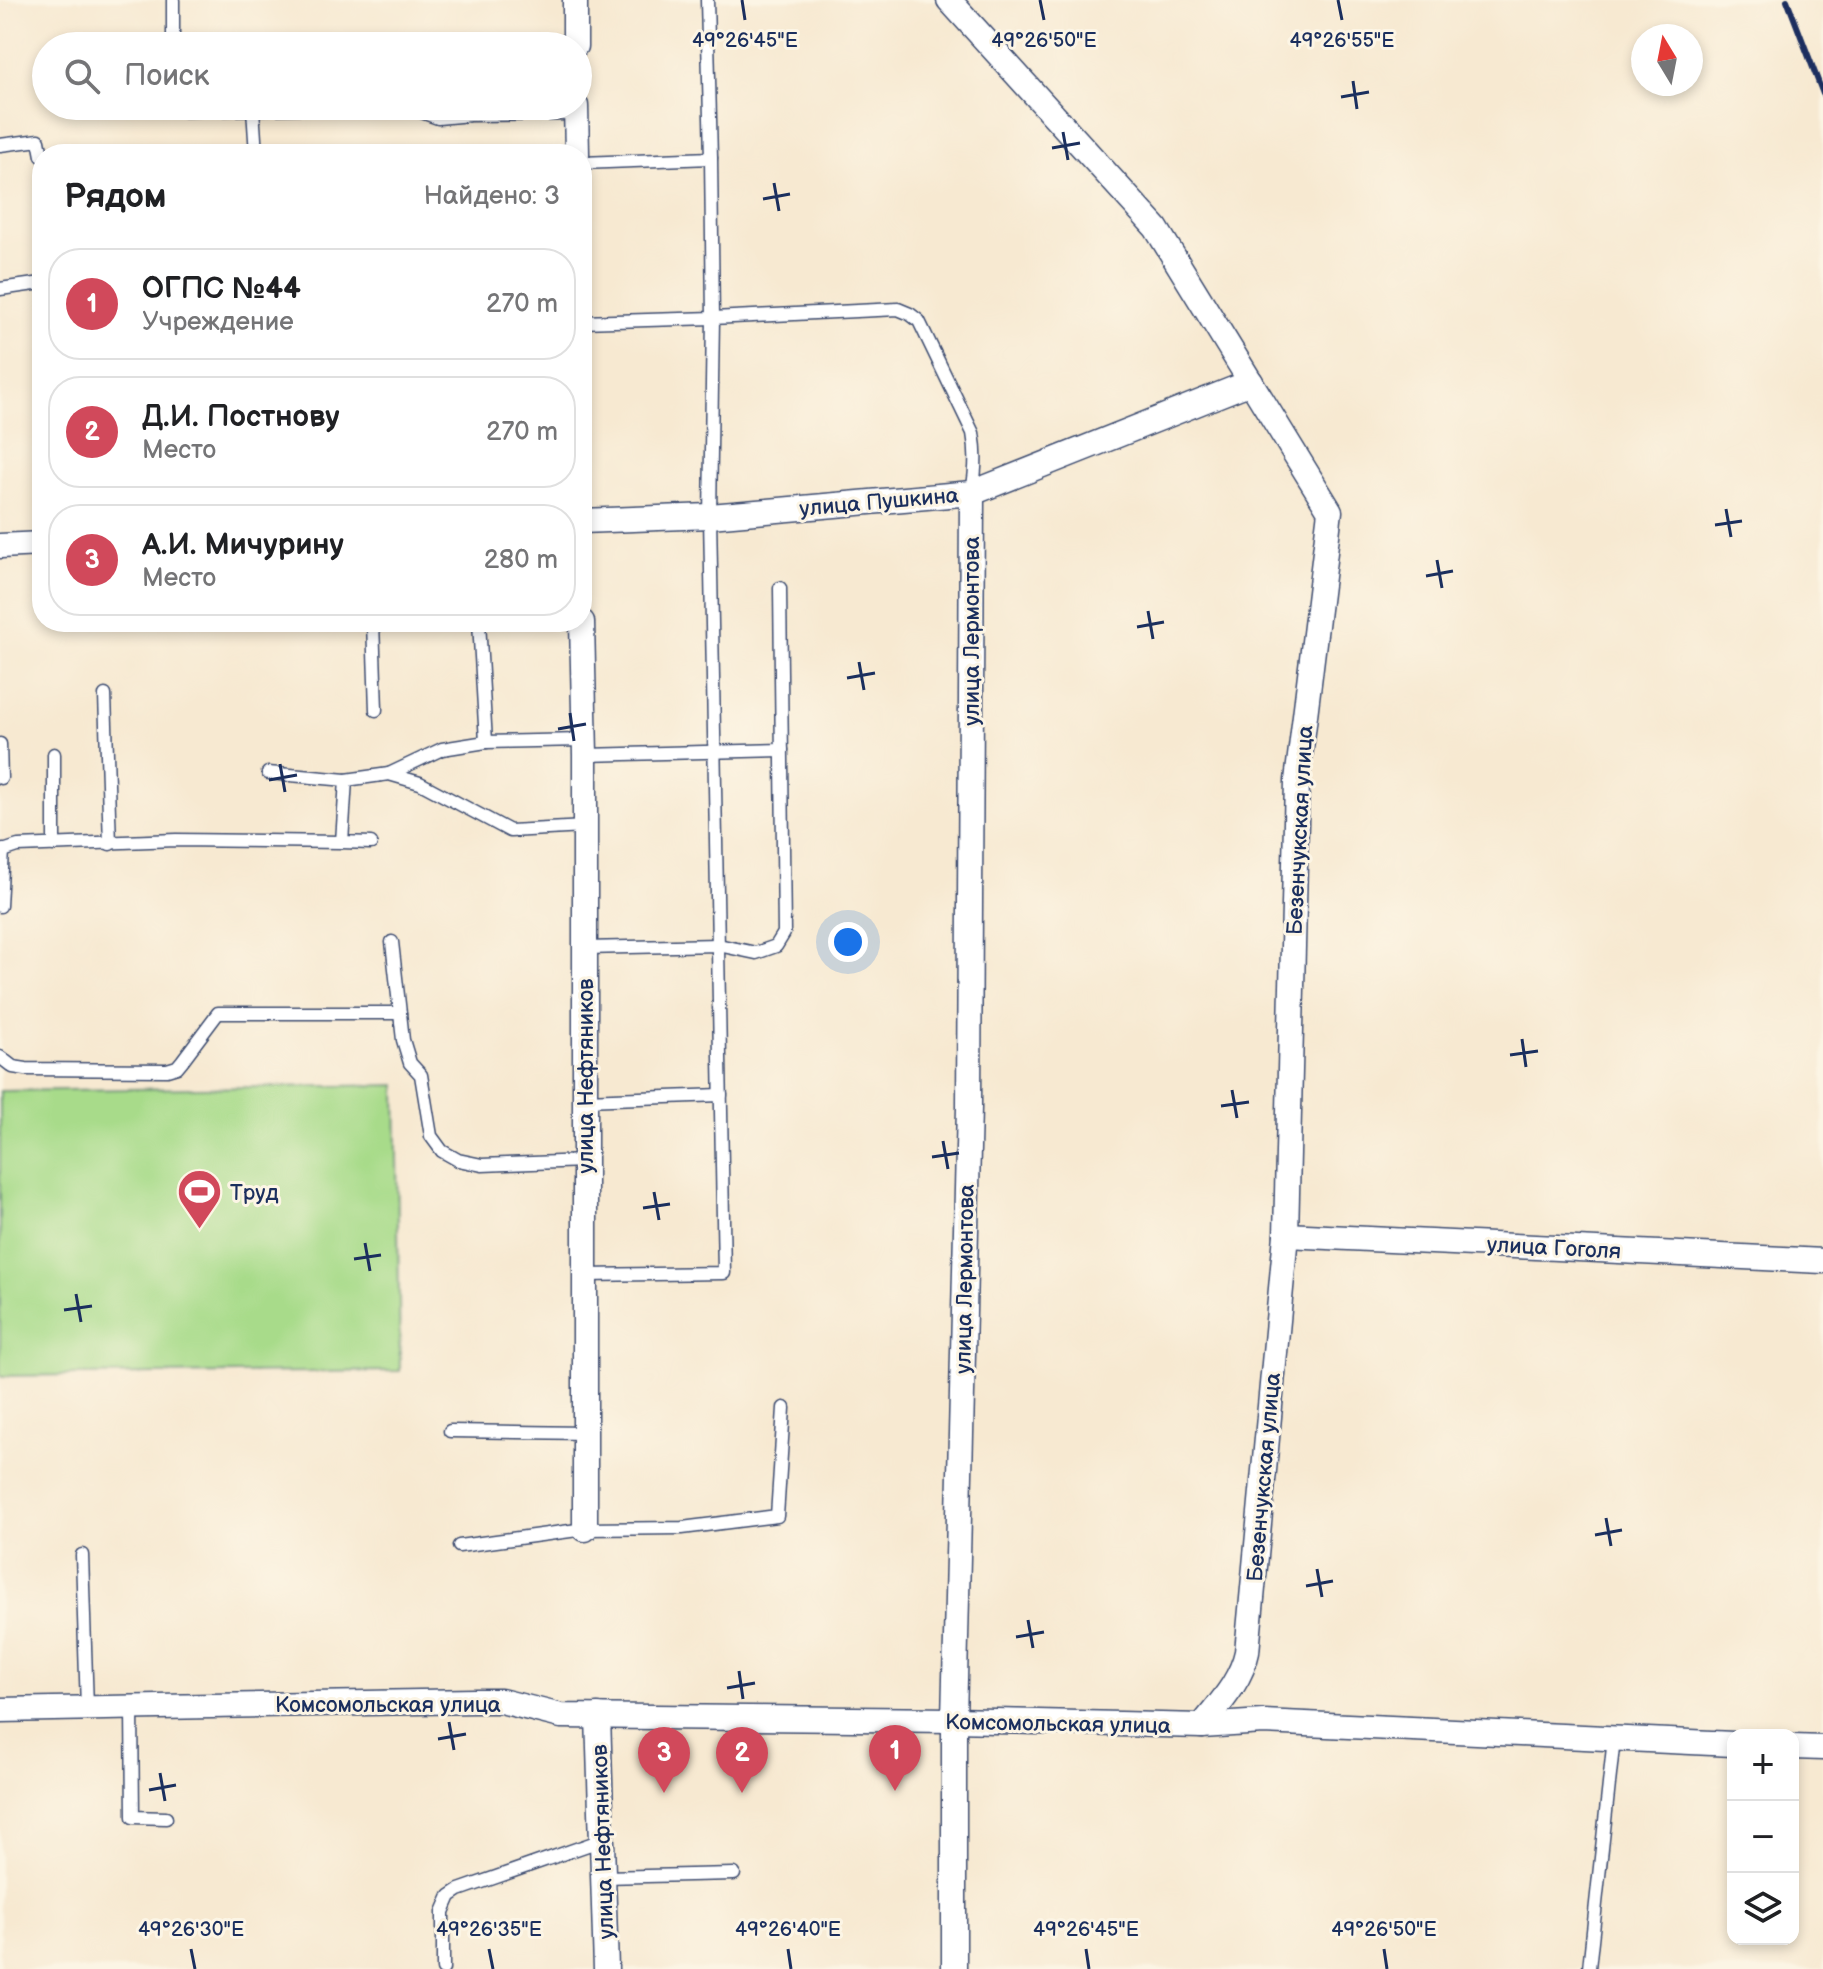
<!DOCTYPE html>
<html lang="ru">
<head>
<meta charset="utf-8">
<style>
	body { margin:0; font-family:"Balsamiq Sans",sans-serif; background:#f2f2f2; color:#202124 }
	.controls { position:absolute; right:24px; bottom:24px; display:grid; overflow:hidden; border-radius:16px; box-shadow:0 4px 12px #0003 }
	.controls button { width:72px; height:72px; display:grid; place-items:center; padding:0; border:0; border-bottom:2px solid #e0e0e0; background:#fff; color:#202124; font:40px sans-serif }
	.compass { position:absolute; left:1631px; top:24px; width:72px; height:72px; border-radius:50%; background:#fff; box-shadow:0 4px 12px #0003; rotate:350deg }
	.you { position:absolute; left:848px; top:942px; width:28px; height:28px; margin:-20px; border:6px solid #fff; border-radius:50%; background:#1a73e8; box-shadow:0 0 0 12px #1a73e833 }
	.badge { display:grid; place-items:center; width:52px; height:52px; border-radius:50%; background:#d1495b; color:#fff; font-size:26px; font-weight:700 }
	.pin { position:absolute; translate:-50% -66px; filter:drop-shadow(0 2px 4px #0008) }
	.pin::after { content:''; position:absolute; top:42px; width:28px; height:24px; background:inherit; clip-path:polygon(0 0,100% 0,50% 100%) }
	.list { margin:0; padding:0; list-style:none }
	h2 { display:flex; justify-content:space-between; align-items:center; height:104px; margin:0; padding:0 32px; font-size:34px }
	h2 small { font-size:26px; font-weight:400; color:#757577 }
	.list li { display:grid; grid-template-columns:52px 1fr auto; gap:24px; align-items:center; box-sizing:border-box; height:112px; margin:0 16px 16px; padding:0 16px; border:2px solid #e0e0e0; border-radius:32px }
	.list b { display:block; font-size:30px; white-space:nowrap }
	.list p { margin:0; font-size:26px; white-space:nowrap; color:#757577 }
	.list em { font-size:26px; font-style:normal; color:#757577 }
	.icon { flex:none; width:44px; height:44px; fill:none; stroke:currentColor; stroke-width:2; stroke-linecap:round; stroke-linejoin:round }
	.map { position:relative; flex:none; width:1823px; height:1969px; overflow:hidden }
	.search { position:absolute; background:#fff; box-shadow:0 4px 12px #0003; left:32px; top:32px; width:560px; height:88px; display:flex; align-items:center; gap:20px; box-sizing:border-box; padding:0 28px; border-radius:44px; color:#757577; font-size:30px }
	.panel { position:absolute; background:#fff; box-shadow:0 4px 12px #0003; left:32px; top:144px; width:560px; height:488px; border-radius:32px }
	.map>svg:first-child { display:block }
</style>
</head>
<body>
<div class="map">
<svg width="1823" height="1969" viewBox="0 0 1823 1969">
	<rect width="100%" height="100%" fill="#fcf5e5"/>
	<filter id="ink" filterUnits="userSpaceOnUse"><feTurbulence type="fractalNoise" baseFrequency=".0125" numOctaves="2"/><feDisplacementMap in="SourceGraphic" scale="16" xChannelSelector="R" yChannelSelector="G"/><feConvolveMatrix kernelMatrix="1 2 1 2 8 2 1 2 1" color-interpolation-filters="sRGB"/></filter>
	<filter id="wash" filterUnits="userSpaceOnUse"><feTurbulence type="fractalNoise" baseFrequency=".006" numOctaves="4" result="noise"/><feDisplacementMap in="SourceGraphic" scale="32" xChannelSelector="R" yChannelSelector="G"/><feGaussianBlur stdDeviation="1.8" result="paint"/><feColorMatrix in="noise" values="0 0 0 0 0 0 0 0 0 0 0 0 0 0 0 0 0 1.4 0 .05"/><feComposite in="paint" operator="in"/></filter>
	<g filter="url(#wash)">
		<rect width="100%" height="100%" fill="#f7e9d1"/>
		<path fill="#a8db8a" stroke="#628574" stroke-width="2" d="M396 1085 400 1371 0 1376V1091Z"/>
	</g>
	<g filter="url(#ink)">
		<g fill="none" stroke-linecap="round" stroke-linejoin="round">
			<defs>
				<g id="service">
					<path d="M173 0V46"/>
					<path d="M176 106 184 111 365 106"/>
					<path d="M405 106 438 118 470 115 576 114"/>
					<path d="M253 109 256 154"/>
					<path d="M0 145 39 140 42 156"/>
					<path d="M582 163 711 158"/>
					<path d="M0 289 42 283"/>
					<path d="M582 322 713 318 898 309 910 314 919 321 973 433C977 454 976 471 972 492"/>
					<path d="M373 622 376 710"/>
					<path d="M479 622 486 742 584 740"/>
					<path d="M105 695 110 844"/>
					<path d="M0 744 1 778"/>
					<path d="M54 754V845"/>
					<path d="M585 755 782 750"/>
					<path d="M268 773 346 780"/>
					<path d="M389 774 442 749 486 742"/>
					<path d="M371 843 342 842 346 780 389 774 420 783 510 831 585 827"/>
					<path d="M0 852 18 846 176 840 342 842"/>
					<path d="M0 906 3 850"/>
					<path d="M392 942 403 1040 410 1063 421 1075 431 1136 442 1151 458 1160 482 1165 585 1161"/>
					<path d="M585 948 718 945 756 953 776 946 784 933 780 588"/>
					<path d="M0 1057 13 1067 26 1069 167 1070 177 1067 182 1061 218 1013H400"/>
					<path d="M585 1100 721 1095"/>
					<path d="M585 1275 724 1273 710 516 713 318 711 158 707 0"/>
					<path d="M450 1431 585 1433"/>
					<path d="M459 1546 585 1529 682 1528 777 1516 784 1408"/>
					<path d="M82 1555 87 1708"/>
					<path d="M132 1708 133 1817 166 1818"/>
					<path d="M603 1877 734 1874"/>
					<path d="M1589 1968 1614 1738"/>
					<path d="M443 1969V1912L450 1896 459 1890 602 1840"/>
				</g>
				<g id="minor">
					<path d="M575 0V46"/>
					<path d="M949 0 1156 228 1330 511 1297 781 1286 1235 1247 1652C1241 1681 1220 1703 1202 1726"/>
					<path d="M576 106 577 154"/>
					<path d="M582 521 710 516 972 493 1251 382"/>
					<path d="M0 546 42 544"/>
					<path d="M582 622 585 755V1529"/>
					<path d="M1286 1235 1823 1261"/>
					<path d="M0 1710 474 1701H501L561 1716 954 1720 1202 1726 1263 1722 1733 1744"/>
					<path d="M598 1716 606 1969"/>
					<path d="M1793 1747 1823 1748"/>
					<path d="M954 1969V1720L969 1107 972 493"/>
				</g>
			</defs>
			<use href="#service" stroke="#3c4b6f" stroke-width="15"/>
			<use href="#minor" stroke="#3c4b6f" stroke-width="27"/>
			<use href="#service" stroke="#fff" stroke-width="12"/>
			<use href="#minor" stroke="#fff" stroke-width="24"/>
			<path stroke="#1b2f5e" stroke-width="6" d="M1787 0 1823 94"/>
		</g>
	</g>
	<path fill="none" stroke="#1b2f5e" stroke-width="3" d="M742 0 745 20M1040 0 1044 20M1338 0 1342 20M1353 81 1357 109M1341 97 1369 92M1063 132 1068 160M1052 148 1080 143M774 183 779 211M763 199 790 194M1726 509 1731 537M1715 525 1742 521M1437 560 1442 588M1426 576 1453 571M1148 611 1153 639M1137 627 1164 622M859 662 864 690M847 678 875 673M570 713 574 741M558 729 586 724M280 764 285 792M269 780 297 775M1522 1039 1526 1067M1510 1055 1538 1051M1232 1090 1237 1118M1221 1106 1249 1102M943 1141 948 1169M932 1157 959 1153M654 1192 659 1220M643 1208 670 1204M365 1243 370 1271M354 1259 381 1255M76 1294 81 1322M64 1310 92 1306M1606 1518 1611 1546M1595 1535 1622 1530M1317 1569 1322 1597M1306 1586 1333 1581M1028 1620 1033 1648M1016 1637 1044 1632M739 1671 743 1699M727 1688 755 1683M449 1722 454 1750M438 1739 466 1734M160 1773 165 1801M149 1790 176 1785M191 1949 195 1969M489 1949 493 1969M788 1949 791 1969M1086 1949 1089 1969M1384 1949 1387 1969"/>
	<defs>
		<symbol id="stadium-pin" viewBox="-11 -11 22 30"><path d="M0 17L-7.5 6A9.5 9.5 0 1 1 7.5 6Z" fill="#d1495b" stroke="#fcf5e5"/><path d="M0-5a6.5 5 0 1 0 0 10a6.5 5 0 1 0 0-10ZM-3.5-1.8h7v3.6h-7Z" fill="#fff"/></symbol>
	</defs>
	<g fill-rule="evenodd">
		<use href="#stadium-pin" x="174" y="1166" width="51" height="69"/>
	</g>
	<g text-anchor="middle" stroke-width="6" stroke-linejoin="round" paint-order="stroke">
		<g font-size="22" fill="#1b2f5e" stroke="#fcf5e5">
			<text transform="translate(879 501) rotate(-5)" y="8">улица Пушкина</text>
			<text transform="translate(971 631) rotate(-90)" y="8">улица Лермонтова</text>
			<text transform="translate(1299 830) rotate(-87)" y="8">Безенчукская улица</text>
			<text transform="translate(585 1076) rotate(-90)" y="8">улица Нефтяников</text>
			<text transform="translate(1554 1247) rotate(3)" y="8">улица Гоголя</text>
			<text transform="translate(964 1279) rotate(-89)" y="8">улица Лермонтова</text>
			<text transform="translate(1263 1477) rotate(-85)" y="8">Безенчукская улица</text>
			<text x="388" y="1712">Комсомольская улица</text>
			<text transform="translate(1058 1723) rotate(1)" y="8">Комсомольская улица</text>
			<text transform="translate(602 1842) rotate(-92)" y="8">улица Нефтяников</text>
		</g>
		<g font-size="22" fill="#1b2f5e" stroke="#fcf5e5" text-anchor="start">
			<text x="230" y="1200">Труд</text>
		</g>
	</g>
	<g font-size="20" text-anchor="middle" fill="#1b2f5e" stroke="#fcf5e5" stroke-width="6" stroke-linejoin="round" paint-order="stroke">
		<text x="1044" y="47">49°26'50"E</text>
		<text x="1342" y="47">49°26'55"E</text>
		<text x="745" y="47">49°26'45"E</text>
		<text x="191" y="1936">49°26'30"E</text>
		<text x="489" y="1936">49°26'35"E</text>
		<text x="788" y="1936">49°26'40"E</text>
		<text x="1086" y="1936">49°26'45"E</text>
		<text x="1384" y="1936">49°26'50"E</text>
	</g>
</svg>
<div class="controls">
<button>+</button>
<button>−</button>
<button><svg class="icon" aria-label="layers" viewBox="0 0 24 24"><path d="M12 4l9 5-9 5-9-5zM3 14l9 5 9-5"/></svg></button>
</div>
<svg class="compass" viewBox="-18 -18 36 36"><path d="M0-13l5 13h-10z" fill="#e53935"/><path d="M0 13l5-13h-10z" fill="#757577"/></svg>
<div class="you"></div>
<div class="pin badge" style="left:895px;top:1791px">1</div>
<div class="pin badge" style="left:742px;top:1793px">2</div>
<div class="pin badge" style="left:664px;top:1793px">3</div>
<div class="search"><svg class="icon" aria-label="search" viewBox="0 0 24 24"><circle cx="10" cy="10" r="6"/><path d="M15 15l6 6"/></svg>Поиск</div>
<section class="panel">
<h2>Рядом<small>Найдено: 3</small></h2>
<ul class="list">
<li><span class="badge">1</span><div><b>ОГПС №44</b><p>Учреждение</p></div><em>270 m</em></li>
<li><span class="badge">2</span><div><b>Д.И. Постнову</b><p>Место</p></div><em>270 m</em></li>
<li><span class="badge">3</span><div><b>А.И. Мичурину</b><p>Место</p></div><em>280 m</em></li>
</ul>
</section>
</div>
</body>
</html>
